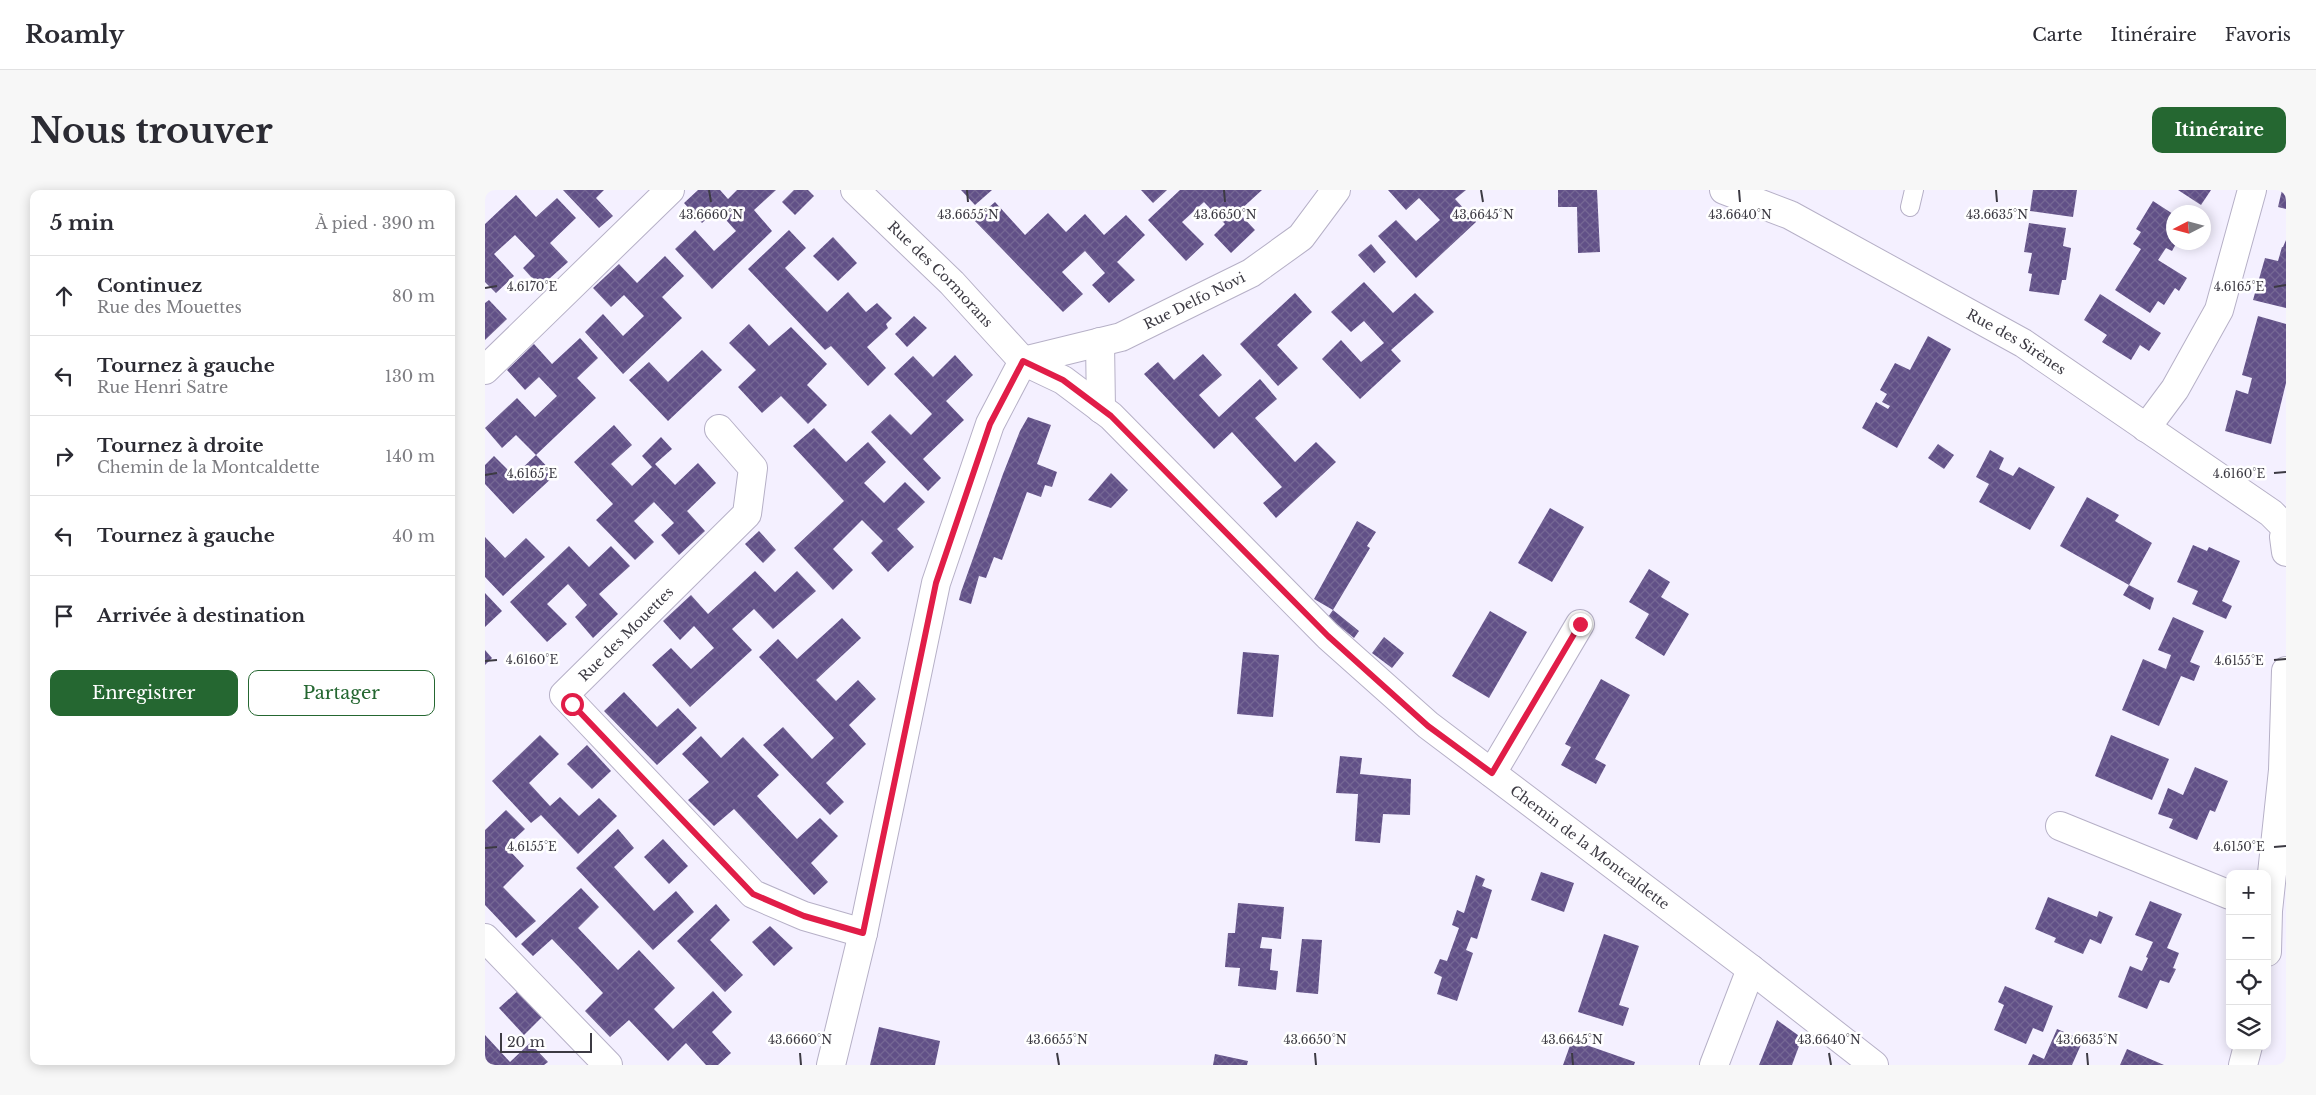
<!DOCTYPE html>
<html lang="fr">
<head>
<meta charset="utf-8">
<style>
	body { margin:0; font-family:"Libre Baskerville",serif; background:#f7f7f7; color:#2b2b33 }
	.controls { position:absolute; right:15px; bottom:15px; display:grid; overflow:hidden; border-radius:10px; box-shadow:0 2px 12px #0003 }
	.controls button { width:45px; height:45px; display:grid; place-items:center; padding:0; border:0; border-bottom:1px solid #e1e1e2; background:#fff; color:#2b2b33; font:25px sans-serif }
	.compass { position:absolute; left:1681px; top:15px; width:45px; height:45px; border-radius:50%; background:#fff; box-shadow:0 2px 12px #0003; rotate:264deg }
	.scale { position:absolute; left:15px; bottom:12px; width:92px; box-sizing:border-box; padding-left:5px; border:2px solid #3c3a43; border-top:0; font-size:14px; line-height:18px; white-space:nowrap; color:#3c3a43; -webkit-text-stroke:4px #fff; paint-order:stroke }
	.stop { position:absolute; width:15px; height:15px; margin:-11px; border:4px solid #e11d48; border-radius:50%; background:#fff }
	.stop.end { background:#e11d48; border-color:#fff; box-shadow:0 1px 5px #0008 }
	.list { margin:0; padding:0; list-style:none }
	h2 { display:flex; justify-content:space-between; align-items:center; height:65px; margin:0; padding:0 20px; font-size:21px }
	h2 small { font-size:16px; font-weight:400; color:#7c7c81 }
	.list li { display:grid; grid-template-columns:32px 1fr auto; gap:15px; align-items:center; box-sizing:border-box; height:80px; padding:0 20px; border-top:1px solid #e1e1e2 }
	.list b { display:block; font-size:19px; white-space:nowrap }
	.list p { margin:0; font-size:16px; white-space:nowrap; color:#7c7c81 }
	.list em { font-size:16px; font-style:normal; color:#7c7c81 }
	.actions { display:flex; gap:10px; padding:15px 20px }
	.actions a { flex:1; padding:11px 0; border:1px solid #256731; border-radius:10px; text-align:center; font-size:18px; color:#256731 }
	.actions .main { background:#256731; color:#fff }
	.icon { flex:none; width:28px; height:28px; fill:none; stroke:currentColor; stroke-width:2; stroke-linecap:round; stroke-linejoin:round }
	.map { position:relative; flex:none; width:1801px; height:875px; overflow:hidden; border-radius:10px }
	header { display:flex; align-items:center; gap:30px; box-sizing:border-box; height:70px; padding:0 25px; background:#fff; border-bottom:1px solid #e1e1e2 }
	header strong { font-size:24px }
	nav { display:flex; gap:28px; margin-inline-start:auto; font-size:18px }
	.intro { display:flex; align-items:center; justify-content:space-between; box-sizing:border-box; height:120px; padding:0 30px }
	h1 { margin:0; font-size:35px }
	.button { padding:12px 22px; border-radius:10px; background:#256731; color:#fff; font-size:18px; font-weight:700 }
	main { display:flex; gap:30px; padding:0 30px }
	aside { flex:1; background:#fff; border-radius:10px; box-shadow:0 2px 12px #0003 }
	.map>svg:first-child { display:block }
</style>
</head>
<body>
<header>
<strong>Roamly</strong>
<nav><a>Carte</a><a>Itinéraire</a><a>Favoris</a></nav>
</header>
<div class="intro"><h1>Nous trouver</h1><a class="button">Itinéraire</a></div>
<main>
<aside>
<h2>5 min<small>À pied · 390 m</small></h2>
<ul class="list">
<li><svg class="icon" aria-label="ahead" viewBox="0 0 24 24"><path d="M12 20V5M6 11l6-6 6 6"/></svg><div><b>Continuez</b><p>Rue des Mouettes</p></div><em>80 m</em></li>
<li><svg class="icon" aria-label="left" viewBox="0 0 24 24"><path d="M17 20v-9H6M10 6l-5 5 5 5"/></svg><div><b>Tournez à gauche</b><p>Rue Henri Satre</p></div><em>130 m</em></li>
<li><svg class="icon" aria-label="right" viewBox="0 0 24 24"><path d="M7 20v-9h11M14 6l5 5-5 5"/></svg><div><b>Tournez à droite</b><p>Chemin de la Montcaldette</p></div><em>140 m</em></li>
<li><svg class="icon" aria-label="left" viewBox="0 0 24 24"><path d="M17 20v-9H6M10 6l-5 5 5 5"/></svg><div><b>Tournez à gauche</b></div><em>40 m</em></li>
<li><svg class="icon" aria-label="arrive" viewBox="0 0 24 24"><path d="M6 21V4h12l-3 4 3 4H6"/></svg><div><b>Arrivée à destination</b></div></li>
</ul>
<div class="actions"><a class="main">Enregistrer</a><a>Partager</a></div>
</aside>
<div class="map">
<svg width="1801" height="875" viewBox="0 0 1801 875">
	<defs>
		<pattern id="building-cross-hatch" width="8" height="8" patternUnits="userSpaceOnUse" patternTransform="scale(1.25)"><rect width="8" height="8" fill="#615087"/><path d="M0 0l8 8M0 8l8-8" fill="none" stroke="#756794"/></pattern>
	</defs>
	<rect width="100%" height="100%" fill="#f4f0ff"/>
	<g fill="url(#building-cross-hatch)">
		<path d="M78 0H119L111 8 128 26 114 38Z"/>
		<path d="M213 0H235L243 9 252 0H291L269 20 287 41 227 99 190 59 210 40 229 61 251 41 232 20 217 33 199 13Z"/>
		<path d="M309 0H323L329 6 310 25 297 12Z"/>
		<path d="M476 0H507L490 15Z"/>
		<path d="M656 0H682L668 13Z"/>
		<path d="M695 0H777L753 22 770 40 746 63 729 45 740 34 719 12 697 32 719 54 701 71 663 30Z"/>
		<path d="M903 0H981L970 9 991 32 931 88 893 46 911 30 931 51 955 30 934 8 921 20Z"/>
		<path d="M1073 0H1112L1115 62 1093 63 1092 17H1073Z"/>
		<path d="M1548 0H1592L1588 27 1545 21Z"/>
		<path d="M1693 0H1726L1716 15Z"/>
		<path d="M1797 0H1801V19L1793 17Z"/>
		<path d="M31 5 51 27 72 8 91 28 65 53 83 72 55 97 38 78 50 66 30 45 9 64 29 86 11 103 0 92V34Z"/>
		<path d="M1668 11 1688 24V52H1692L1687 61 1681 58 1673 70 1702 88 1694 101 1690 98 1679 115 1673 111 1665 123 1630 100 1656 59 1648 54 1656 42 1651 39Z"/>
		<path d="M510 12 540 45 563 23 581 42 600 24 619 45 641 25 660 45 632 72 650 90 624 113 607 95 620 83 600 61 577 82 598 104 578 122 489 30Z"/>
		<path d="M1544 33 1581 38 1578 56 1586 58 1581 90H1577L1574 105 1544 101 1547 84 1543 83 1547 63 1539 62Z"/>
		<path d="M304 40 321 58 300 78 342 122 363 102 381 122 392 113 407 128 401 134 403 138 382 157 401 178 383 196 346 156 340 160 263 79Z"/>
		<path d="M348 47 372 73 353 91 328 66Z"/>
		<path d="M1801 50V118L1768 110 1780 68 1793 71 1797 57H1798Z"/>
		<path d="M886 54 901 72 889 83 873 65Z"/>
		<path d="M180 66 199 86 177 107 197 128 138 184 100 142 118 124 138 146 159 126 139 105 126 117 108 98 134 74 152 93Z"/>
		<path d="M879 92 908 123 930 103 949 122 906 160 916 171 875 209 837 169 856 150 876 172 899 153 879 131 866 142 846 122Z"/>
		<path d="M810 103 827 122 792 155 813 178 793 196 755 154Z"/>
		<path d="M1615 104 1676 143 1664 161 1655 155 1646 170 1617 152 1622 145 1599 130Z"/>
		<path d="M4 110 22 129 0 150V113Z"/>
		<path d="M429 126 442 138 422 157 410 144Z"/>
		<path d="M1773 126 1801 134V193L1786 254 1740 241 1751 200 1763 204 1767 188 1757 185Z"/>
		<path d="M264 134 284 156 306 137 342 174 322 195 342 215 323 234 296 206 277 223 253 197 271 180 244 153Z"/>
		<path d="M1443 146 1466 159 1412 258 1377 238 1391 212 1403 219 1405 216 1397 212 1402 204 1395 200 1410 173 1425 180Z"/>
		<path d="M95 148 113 168 92 188 111 208 51 265 70 285 28 324 0 294V275L9 266 29 286 51 265 31 245 17 258 0 238 32 208 50 227 72 206 54 187 40 200 22 180 49 154 67 174Z"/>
		<path d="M217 160 237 180 183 231 144 190 164 172 183 192Z"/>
		<path d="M718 164 737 185 714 205 734 227 775 189 792 209 770 228 791 251 810 272 831 252 851 272 791 328 778 313 797 297 747 242 729 259 659 184 673 172 689 190Z"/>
		<path d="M470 165 488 185 461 211 479 230 438 269 456 288 443 301 386 242 405 224 426 245 447 224 409 184 428 166 448 187Z"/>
		<path d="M543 227 566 235 552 274 572 282 567 297 560 295 556 307 542 302 517 370 509 367 501 388 494 386 486 414 474 410 476 402 518 284 535 241Z"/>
		<path d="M129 235 147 255 126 274 147 296 167 277 157 266 176 247 187 259 170 274 190 295 213 273 231 293 202 321 220 341 194 365 176 345 189 333 169 312 149 331 169 352 150 370 111 330 128 314 89 272Z"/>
		<path d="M329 238 361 272 383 252 401 272 379 293 399 313 420 292 440 312 412 339 429 357 403 382 386 363 398 351 377 330 348 359 368 380 348 400 309 358 359 311 308 256Z"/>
		<path d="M1453 254 1469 265 1459 279 1443 268Z"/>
		<path d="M1505 260 1519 268 1514 279 1528 286 1534 277 1570 297 1545 340 1494 312 1504 294 1491 287Z"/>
		<path d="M626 283 643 300 626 318 603 310Z"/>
		<path d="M1602 307 1634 325 1630 331 1667 353 1644 395 1575 356Z"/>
		<path d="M1065 318 1099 337 1067 392 1033 373Z"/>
		<path d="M872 331 891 342 882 356 885 358 848 420 874 441 869 448 843 427 848 420 829 409Z"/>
		<path d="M274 341 291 360 278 373 260 354Z"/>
		<path d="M0 347 20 368 41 348 60 367 18 406 0 387Z"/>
		<path d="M1708 355 1722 361 1724 357 1755 371 1737 411 1747 416 1741 429 1707 414 1713 401 1692 392Z"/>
		<path d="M84 356 104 377 126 356 145 376 114 404 133 424 108 448 90 427 102 415 83 394 62 414 82 434 62 452 25 412Z"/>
		<path d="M1164 379 1185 392 1176 407 1204 424 1179 466 1150 448 1164 424 1144 412Z"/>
		<path d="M270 381 290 402 312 381 331 401 288 439 269 419 247 439 267 460 205 517 167 475 186 458 206 479 229 458 209 436 195 450 178 431 206 405 223 424Z"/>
		<path d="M1644 395 1669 408 1665 420 1638 405Z"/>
		<path d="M0 403 17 421 0 437Z"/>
		<path d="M1005 421 1042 442 1004 508 967 486Z"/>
		<path d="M1688 427 1719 441 1705 472 1715 476 1709 491 1696 486 1674 536 1637 520 1658 469 1681 479 1686 465 1673 460Z"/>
		<path d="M357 428 376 448 331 490 351 511 373 490 391 509 364 535 381 554 341 593 359 612 345 625 278 555 298 537 327 569 349 548 274 467 293 449 312 469Z"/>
		<path d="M899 447 919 463 907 478 887 463Z"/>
		<path d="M0 460 7 468 0 475Z"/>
		<path d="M758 462 794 465 788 527 752 524Z"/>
		<path d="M1116 489 1145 505 1110 569 1121 575 1111 594 1076 575 1086 557 1080 554Z"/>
		<path d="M139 502 172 537 193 518 212 538 172 575 119 521Z"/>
		<path d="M55 545 74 564 44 593 65 616 75 607 94 626 114 608 132 626 93 664 56 625 46 633 7 591Z"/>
		<path d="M1626 545 1684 569 1667 610 1610 586Z"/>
		<path d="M216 546 236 568 258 547 294 585 272 606 312 649 335 628 353 646 326 673 343 692 329 705 249 619 229 636 203 610 224 592 197 564Z"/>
		<path d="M102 555 126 581 107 599 82 574Z"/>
		<path d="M855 566 877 568 875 584 926 589 925 625 898 624 895 653 870 651 873 604 851 603Z"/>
		<path d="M1710 577 1743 591 1730 622 1725 620 1712 650 1684 638 1688 629 1673 624 1683 598 1698 605Z"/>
		<path d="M21 620 40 639 21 657 39 676 18 697 51 731 31 748 0 715V640Z"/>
		<path d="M133 639 149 658 129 677 169 721 191 701 209 722 168 760 91 678Z"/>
		<path d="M178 649 203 676 184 694 159 667Z"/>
		<path d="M1056 682 1089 693 1079 722 1046 710Z"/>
		<path d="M991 685 1000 689 997 696 1007 700 992 749 986 747 981 760 988 763 972 811 952 804 957 787 949 783 955 769 962 771 974 738 967 735 972 720 979 723Z"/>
		<path d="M96 698 114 717 93 738 133 780 154 760 190 798 169 819 188 839 228 801 247 822 227 842 246 863 233 875H221L201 853 183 871 144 830 125 847 100 821 118 803 93 776 67 749 48 766 36 754Z"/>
		<path d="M1563 707 1612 727 1614 721 1628 727 1616 754 1605 749 1598 764 1569 752 1571 748 1550 739Z"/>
		<path d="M1665 711 1697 724 1682 758 1694 763 1688 778 1691 779 1684 793 1675 790 1662 819 1633 807 1645 776 1657 781 1663 768 1661 767 1668 752 1650 745Z"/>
		<path d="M753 713 799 717 796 749 777 747 775 758 787 759 785 780 793 781 791 800 753 796 755 778 740 777 743 743H750Z"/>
		<path d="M231 714 245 730 225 750 258 785 240 802 192 751Z"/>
		<path d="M285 736 308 758 289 776 267 752Z"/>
		<path d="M1119 744 1154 756 1134 815 1144 818 1138 836 1093 822Z"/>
		<path d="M817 749 837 750 833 804 811 802Z"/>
		<path d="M1520 796 1568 816 1558 842 1548 838 1541 854 1509 840 1519 815 1513 812Z"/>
		<path d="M34 800 57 827 39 845 14 818Z"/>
		<path d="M1292 830 1317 848 1307 875H1274Z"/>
		<path d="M394 837 455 851 450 875H385Z"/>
		<path d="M1572 839 1598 850 1587 875H1543L1548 864 1559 869Z"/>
		<path d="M0 845 25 872 45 853 63 872 59 875H0Z"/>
		<path d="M1087 850 1150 872 1149 875H1078Z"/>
		<path d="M1642 859 1679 875H1635Z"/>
		<path d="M730 864 763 871 762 875H728Z"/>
	</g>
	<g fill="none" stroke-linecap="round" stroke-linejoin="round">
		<defs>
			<path id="lane" d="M1425 17 1429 0"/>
			<g id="street">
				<path id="s1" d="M370 0 467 93 538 171 578 190 626 226 843 446 943 535 1266 779 1389 875"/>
				<path id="s2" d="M1239 0 1305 25 1538 153 1786 323 1801 338"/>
				<path d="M615 152 616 219"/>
				<path d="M0 180 185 0"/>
				<path d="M1661 238 1690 199 1734 120 1767 0"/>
				<path d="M234 239 268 278 262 324 79 505 268 704 319 726 378 743"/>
				<path d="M1801 341 1799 347 1801 362"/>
				<path d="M1007 583 1095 434"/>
				<path d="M1575 636 1745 705"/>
				<path d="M0 748 123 875"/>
				<path d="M1782 762 1783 721 1798 580 1801 481"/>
				<path d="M1229 875 1266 779"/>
				<path d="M1758 875 1763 856"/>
			</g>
			<g id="secondary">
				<path id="s3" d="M346 875 378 743 451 393 505 234 538 171 636 147 766 83 816 47 851 0"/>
			</g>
		</defs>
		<use href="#lane" stroke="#b6b0c7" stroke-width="20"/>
		<use href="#street" stroke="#b6b0c7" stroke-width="30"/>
		<use href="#secondary" stroke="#b6b0c7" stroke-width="30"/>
		<use href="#lane" stroke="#fff" stroke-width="18"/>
		<use href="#street" stroke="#fff" stroke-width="28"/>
		<use href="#secondary" stroke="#fff" stroke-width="28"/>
	</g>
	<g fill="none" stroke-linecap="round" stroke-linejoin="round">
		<path stroke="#e11d48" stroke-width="6" d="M87 514 268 704 319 726 378 743 451 393 505 234 538 171 578 190 626 226 843 446 943 536 1007 583 1095 434"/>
	</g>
	<path fill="none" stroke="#3c3a43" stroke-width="2" d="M224 0 226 12M482 0 483 12M739 0 740 12M996 0 998 12M1254 0 1255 12M1511 0 1512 12M1789 97 1801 95M0 98 12 96M1789 283 1801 282M0 285 12 283M1789 470 1801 469M0 471 12 470M1789 657 1801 656M0 658 12 657M315 863 316 875M572 863 574 875M830 863 831 875M1087 863 1088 875M1344 863 1346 875M1602 863 1603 875"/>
	<g text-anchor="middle" stroke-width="5" stroke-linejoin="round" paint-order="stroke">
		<g font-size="14" fill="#3c3a43" stroke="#fff">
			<text dy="5" stroke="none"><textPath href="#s1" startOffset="120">Rue des Cormorans</textPath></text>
			<text dy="5" stroke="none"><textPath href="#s3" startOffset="915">Rue Delfo Novi</textPath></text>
			<text dy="5" stroke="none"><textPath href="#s2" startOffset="330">Rue des Sirènes</textPath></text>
			<text transform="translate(141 444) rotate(-45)" y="5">Rue des Mouettes</text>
			<text dy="5" stroke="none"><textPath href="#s1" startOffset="990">Chemin de la Montcaldette</textPath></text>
		</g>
	</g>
	<g font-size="12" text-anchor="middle" fill="#3c3a43" stroke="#fff" stroke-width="5" stroke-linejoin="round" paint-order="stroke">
		<text x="226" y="29">43.6660°N</text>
		<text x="483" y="29">43.6655°N</text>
		<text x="740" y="29">43.6650°N</text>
		<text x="998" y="29">43.6645°N</text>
		<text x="1255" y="29">43.6640°N</text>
		<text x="1512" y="29">43.6635°N</text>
		<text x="47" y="101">4.6170°E</text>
		<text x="1754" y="101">4.6165°E</text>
		<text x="47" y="288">4.6165°E</text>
		<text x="1754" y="288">4.6160°E</text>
		<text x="47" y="474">4.6160°E</text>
		<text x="1754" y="475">4.6155°E</text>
		<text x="47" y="661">4.6155°E</text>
		<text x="1754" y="661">4.6150°E</text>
		<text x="315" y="854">43.6660°N</text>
		<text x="572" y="854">43.6655°N</text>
		<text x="830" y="854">43.6650°N</text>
		<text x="1087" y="854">43.6645°N</text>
		<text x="1344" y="854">43.6640°N</text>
		<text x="1602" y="854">43.6635°N</text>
	</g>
</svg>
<div class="controls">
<button>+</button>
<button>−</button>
<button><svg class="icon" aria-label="locate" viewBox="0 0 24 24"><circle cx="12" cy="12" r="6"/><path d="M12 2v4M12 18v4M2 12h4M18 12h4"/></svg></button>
<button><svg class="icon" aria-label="layers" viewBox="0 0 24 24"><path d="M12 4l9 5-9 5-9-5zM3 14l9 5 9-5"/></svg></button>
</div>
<svg class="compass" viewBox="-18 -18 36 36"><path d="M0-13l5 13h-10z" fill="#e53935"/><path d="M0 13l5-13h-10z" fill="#7c7c81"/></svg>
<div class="scale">20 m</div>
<div class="stop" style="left:87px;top:514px"></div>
<div class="stop end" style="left:1095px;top:434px"></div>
</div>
</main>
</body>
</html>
